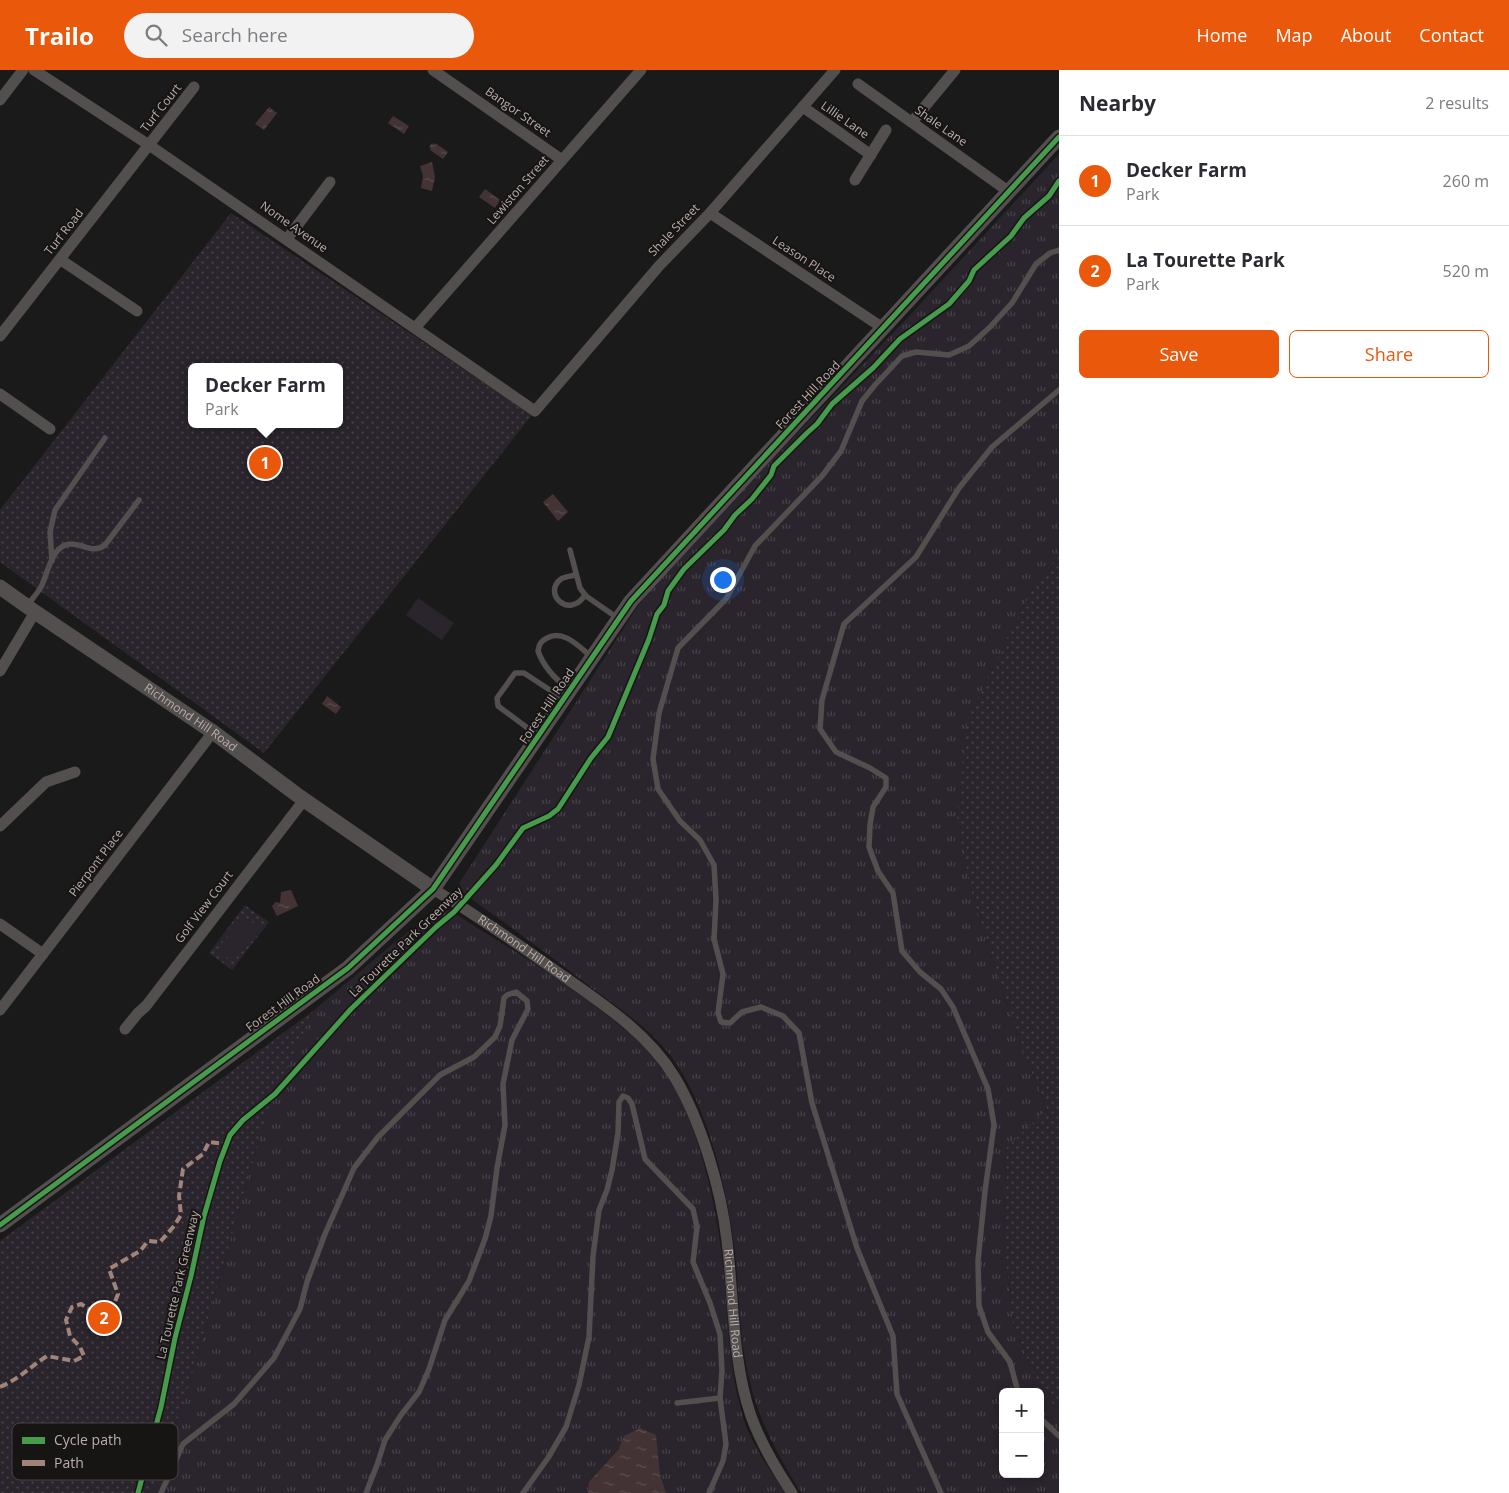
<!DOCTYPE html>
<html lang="en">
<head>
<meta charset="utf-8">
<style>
	body { margin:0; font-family:"Open Sans",sans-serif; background:#f2f2f3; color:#2b2b33 }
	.controls { position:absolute; right:15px; bottom:15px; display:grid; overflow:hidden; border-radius:8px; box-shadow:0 2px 8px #0003 }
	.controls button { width:45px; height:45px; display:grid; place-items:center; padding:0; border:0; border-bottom:1px solid #e1e1e2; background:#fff; color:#2b2b33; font:25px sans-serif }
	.you { position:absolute; left:722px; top:509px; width:18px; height:18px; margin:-12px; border:4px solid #fff; border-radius:50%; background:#1a73e8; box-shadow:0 0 0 8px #1a73e833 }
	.badge { display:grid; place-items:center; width:32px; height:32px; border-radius:50%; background:#ea580c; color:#fff; font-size:16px; font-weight:700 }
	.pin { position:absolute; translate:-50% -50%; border:2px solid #fff; box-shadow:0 1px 5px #0006 }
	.popup { position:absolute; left:188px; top:293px; width:155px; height:65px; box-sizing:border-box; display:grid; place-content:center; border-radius:8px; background:#fff; filter:drop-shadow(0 1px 4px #0005); font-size:16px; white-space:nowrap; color:#7c7c81 }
	.popup b { font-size:19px; color:#2b2b33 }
	.popup::after { content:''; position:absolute; left:50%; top:100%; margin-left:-10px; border:10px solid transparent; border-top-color:#fff }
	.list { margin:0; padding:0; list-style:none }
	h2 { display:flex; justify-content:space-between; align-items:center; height:65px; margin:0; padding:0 20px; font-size:21px }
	h2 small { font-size:16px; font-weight:400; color:#7c7c81 }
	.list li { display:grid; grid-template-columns:32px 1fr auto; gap:15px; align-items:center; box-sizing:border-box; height:90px; padding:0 20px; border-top:1px solid #e1e1e2 }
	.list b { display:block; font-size:19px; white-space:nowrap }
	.list p { margin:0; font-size:16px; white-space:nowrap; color:#7c7c81 }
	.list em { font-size:16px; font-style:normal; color:#7c7c81 }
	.actions { display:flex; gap:10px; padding:15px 20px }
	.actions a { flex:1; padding:11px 0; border:1px solid #ea580c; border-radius:8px; text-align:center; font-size:18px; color:#ea580c }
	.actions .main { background:#ea580c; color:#fff }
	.icon { flex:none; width:28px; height:28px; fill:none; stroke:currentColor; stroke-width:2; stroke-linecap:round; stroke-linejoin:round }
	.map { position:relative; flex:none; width:1059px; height:1423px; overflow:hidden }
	header { display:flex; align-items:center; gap:30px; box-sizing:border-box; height:70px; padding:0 25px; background:#ea580c; color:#fff }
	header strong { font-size:24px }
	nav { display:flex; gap:28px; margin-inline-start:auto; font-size:18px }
	.search { width:350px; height:45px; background:#f2f2f3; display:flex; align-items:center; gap:12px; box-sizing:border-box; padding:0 18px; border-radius:28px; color:#7c7c81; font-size:19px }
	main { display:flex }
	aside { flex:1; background:#fff }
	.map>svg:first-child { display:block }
</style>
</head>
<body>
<header>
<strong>Trailo</strong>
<div class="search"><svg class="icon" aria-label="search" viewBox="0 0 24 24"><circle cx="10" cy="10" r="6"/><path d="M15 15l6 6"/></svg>Search here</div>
<nav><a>Home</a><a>Map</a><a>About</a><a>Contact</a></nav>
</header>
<main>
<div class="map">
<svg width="1059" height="1423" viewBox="0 0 1059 1423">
	<defs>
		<pattern id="grass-tufts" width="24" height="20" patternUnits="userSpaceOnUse" patternTransform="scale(1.25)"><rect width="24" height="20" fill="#2a252d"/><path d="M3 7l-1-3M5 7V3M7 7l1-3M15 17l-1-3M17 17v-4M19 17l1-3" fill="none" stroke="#474249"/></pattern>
		<pattern id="park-dots" width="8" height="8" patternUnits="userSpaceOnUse" patternTransform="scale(1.25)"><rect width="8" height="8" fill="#2a252d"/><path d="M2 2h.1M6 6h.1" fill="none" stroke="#474249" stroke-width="1.8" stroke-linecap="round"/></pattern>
		<pattern id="water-ripples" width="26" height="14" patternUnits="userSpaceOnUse" patternTransform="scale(1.25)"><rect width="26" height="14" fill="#443335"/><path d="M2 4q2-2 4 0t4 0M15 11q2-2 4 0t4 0" fill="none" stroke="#5d4e50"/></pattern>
	</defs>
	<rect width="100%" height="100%" fill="#1a1a1a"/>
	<g fill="url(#grass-tufts)" fill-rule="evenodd">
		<path d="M1059 84V486L1037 510 973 828 1024 984 1047 1039 1006 1078 1004 1172 1013 1254 1039 1317 1059 1337V1423H801C776 1381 757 1349 747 1299 739 1261 739 1221 735 1182 728 1121 708 1036 671 986 648 957 617 937 588 915 547 883 505 853 463 823L460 820V812L638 536 665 502 910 245ZM1003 1322H1040V1404H1003Z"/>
		<path d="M445 839 449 840C505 876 562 908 613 950 629 963 647 977 660 993 673 1011 683 1033 691 1054 709 1102 719 1154 724 1205 728 1251 729 1299 742 1344 750 1373 769 1398 785 1423H151L186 1325 267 1043 307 953 313 941 394 873 438 840Z"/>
	</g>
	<g fill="url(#park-dots)" fill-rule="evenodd">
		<path d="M231 143 532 345 264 683 0 492V440ZM191 297H339V354H191Z"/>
		<path d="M1059 486V1337L1039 1317 1013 1254 1004 1172 1006 1078 1047 1039 1024 984 973 828 957 749 967 650 1037 510Z"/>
		<path d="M245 835 269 852 232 900 209 883Z"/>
		<path d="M313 941 267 1043 186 1325 151 1423H0V1171Z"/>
	</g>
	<g fill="#2a252d">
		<path d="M418 528 454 553 442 570 406 545Z"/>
		<path d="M244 846 260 858 233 892 217 880Z"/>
	</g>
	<g fill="url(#water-ripples)">
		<path d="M269 37 277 43 264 60 255 54Z"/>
		<path d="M393 46 409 56 404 64 388 53Z"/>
		<path d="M432 73 434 75 435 73 448 82 443 89 430 80 431 79 429 77Z"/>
		<path d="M432 92 435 107 432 121 421 118 423 106 420 96Z"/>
		<path d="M485 119 500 130 495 138 479 127Z"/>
		<path d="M553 424 568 442 558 451 543 432Z"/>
		<path d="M327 626 341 637 336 644 322 634Z"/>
		<path d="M291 820 298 836 277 846 272 836 276 832 280 833 281 822Z"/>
		<path d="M640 1358 656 1365 660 1405 666 1423H588L589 1412 619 1379 624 1366Z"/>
	</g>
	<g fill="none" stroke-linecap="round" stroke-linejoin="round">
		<g stroke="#534f4e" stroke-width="5.5">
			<path d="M570 480 580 518 586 526 619 549"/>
			<path d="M52 491 50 462 55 440 105 368"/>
			<path d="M576 505C571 506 564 507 561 509 542 523 569 550 585 525"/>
			<path d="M27 536C31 530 37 524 41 517 48 503 52 474 71 474 84 474 93 484 105 475L139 430"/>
			<path d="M570 620C556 610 544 598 538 581 539 574 541 571 547 568 564 559 579 577 592 587"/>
			<path d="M537 665 498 636 497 628 515 603H524L562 628"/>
			<path d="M1018 1322 1010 1292 988 1262 979 1236 978 1191 985 1121 994 1055 988 1019 953 937 941 919 920 902 902 881 893 823 878 801 869 777 870 755 873 737 886 717V708L870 698 836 682 820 659 822 630 844 554 916 487 959 418 992 377 1059 320"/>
			<path d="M677 1333 720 1328"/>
			<path d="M1040 1348 1059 1366"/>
			<path d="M161 1423 183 1374 234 1334 274 1288 300 1239 307 1212 325 1164 354 1098 378 1067 440 1005 474 987 495 967 500 956 504 928 507 925 516 922 527 931 528 939 512 970 503 1014 505 1055 497 1098 491 1146 485 1169 469 1211 445 1250 429 1299 419 1322 401 1345 385 1370 377 1395 366 1423"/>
			<path d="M523 1423 548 1388 566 1357 579 1315 589 1267 593 1186 599 1140 607 1120 612 1100 618 1063 619 1032 623 1026 628 1028 632 1034 645 1089 693 1139 697 1157 693 1192 710 1233 720 1264 722 1301 720 1328 726 1374 723 1391 709 1423"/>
			<path d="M941 1423 897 1324 893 1266 857 1178 812 1033 799 963 783 946 761 937 742 942 730 953 721 952 718 943 723 904 714 869 716 830 714 795 700 770 680 751 658 719 653 689 659 643 678 578 726 529 755 476 822 406 841 381 862 331 875 315 902 286 916 282 949 285 969 276 989 258 1012 233 1036 194 1050 183 1059 180"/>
		</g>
		<g stroke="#534f4e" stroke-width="11">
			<path d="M34 0 149 75 535 341 659 196 710 143 835 0"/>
			<path d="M433 0 562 90"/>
			<path d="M858 14 1008 121"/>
			<path d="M0 30 23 0"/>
			<path d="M803 37 871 85"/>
			<path d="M912 52 955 0"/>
			<path d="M855 110 886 60"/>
			<path d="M710 143 883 258"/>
			<path d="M287 169 330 112"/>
			<path d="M61 190 137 241"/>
			<path d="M415 258 641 0"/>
			<path d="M0 266 194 17"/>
			<path d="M0 324 50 359"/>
			<path d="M0 601 35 542"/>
			<path d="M0 756 46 712 75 702"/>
			<path id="s1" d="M433 819C476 845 518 874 559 903 600 932 647 962 674 1006 701 1051 721 1118 727 1171 734 1229 732 1291 751 1346 761 1374 776 1399 792 1423"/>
			<path d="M0 854 43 884"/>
			<path d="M0 940 213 662"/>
			<path d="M125 959 138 943 146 936 304 730"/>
		</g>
		<g stroke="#534f4e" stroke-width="15">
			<path id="s2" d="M0 517 35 542 213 662 300 727 433 819"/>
			<path d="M0 1155 348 898 433 819 631 531 1059 67"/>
		</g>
		<path stroke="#a18479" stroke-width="4" stroke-dasharray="8 4" stroke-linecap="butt" d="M0 1317C19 1309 30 1297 47 1286L74 1291 84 1286 80 1277 70 1266 66 1250 72 1237 81 1234 92 1241 103 1245 113 1237 118 1224 109 1199 140 1181 148 1171 160 1172 174 1156 181 1145 179 1126 183 1099 203 1084 209 1072 226 1074"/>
		<defs>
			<g id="cycleway">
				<path d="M0 1155 348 898 433 819 631 531 1059 67"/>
				<path d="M138 1423 161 1337 175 1268 191 1206 204 1146 220 1091 230 1065 243 1050 275 1024 351 939 436 857 454 842 496 795 523 758 549 746 558 739 591 688 608 667 649 569 657 544 664 535 668 521 684 499 724 460 735 445 752 429 771 405 774 396 807 363 817 354 832 334 873 298 900 269 949 234 969 211 974 200 1011 166 1024 148 1049 126 1059 111"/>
			</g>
		</defs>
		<use href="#cycleway" stroke="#161514" stroke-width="8"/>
		<use href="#cycleway" stroke="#469c4c" stroke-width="5"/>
	</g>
	<g text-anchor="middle" stroke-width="4" stroke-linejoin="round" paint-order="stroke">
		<g font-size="12" fill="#bbadab" stroke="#161514">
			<text transform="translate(161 38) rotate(-52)" y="4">Turf Court</text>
			<text transform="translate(518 42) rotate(35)" y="4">Bangor Street</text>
			<text transform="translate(845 50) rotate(35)" y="4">Lillie Lane</text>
			<text transform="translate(941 56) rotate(35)" y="4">Shale Lane</text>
			<text transform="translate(518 120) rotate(-49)" y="4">Lewiston Street</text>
			<text transform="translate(294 157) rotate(35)" y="4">Nome Avenue</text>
			<text transform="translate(674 160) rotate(-46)" y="4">Shale Street</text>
			<text transform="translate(64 162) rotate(-52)" y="4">Turf Road</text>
			<text transform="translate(804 189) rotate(33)" y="4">Leason Place</text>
			<text transform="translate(808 325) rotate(-47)" y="4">Forest Hill Road</text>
			<text transform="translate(547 636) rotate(-56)" y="4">Forest Hill Road</text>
			<text dy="4" stroke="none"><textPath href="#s2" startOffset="231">Richmond Hill Road</textPath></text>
			<text transform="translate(96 793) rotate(-53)" y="4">Pierpont Place</text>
			<text transform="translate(204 837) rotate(-53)" y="4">Golf View Court</text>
			<text transform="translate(406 872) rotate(-44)" y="4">La Tourette Park Greenway</text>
			<text dy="4" stroke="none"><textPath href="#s1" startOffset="109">Richmond Hill Road</textPath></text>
			<text transform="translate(283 933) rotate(-36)" y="4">Forest Hill Road</text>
			<text transform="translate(178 1215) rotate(-77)" y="4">La Tourette Park Greenway</text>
			<text dy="4" stroke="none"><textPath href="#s1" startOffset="544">Richmond Hill Road</textPath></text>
		</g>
	</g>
	<rect x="12" y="1353" width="166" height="57" rx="8" fill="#161514" stroke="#484341" stroke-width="1"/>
	<rect x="22" y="1367" width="23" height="7" fill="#469c4c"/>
	<rect x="22" y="1390" width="23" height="6" fill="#a18479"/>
	<g font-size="14" fill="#bbadab">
		<text x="54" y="1375">Cycle path</text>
		<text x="54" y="1398">Path</text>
	</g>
</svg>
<div class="controls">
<button>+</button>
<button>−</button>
</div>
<div class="you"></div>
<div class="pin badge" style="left:265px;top:393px">1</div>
<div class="popup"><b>Decker Farm</b>Park</div>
<div class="pin badge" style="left:104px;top:1248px">2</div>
</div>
<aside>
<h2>Nearby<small>2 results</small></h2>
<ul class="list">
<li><span class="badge">1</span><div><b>Decker Farm</b><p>Park</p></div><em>260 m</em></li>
<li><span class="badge">2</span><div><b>La Tourette Park</b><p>Park</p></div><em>520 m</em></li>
</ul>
<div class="actions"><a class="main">Save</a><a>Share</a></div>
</aside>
</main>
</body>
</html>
